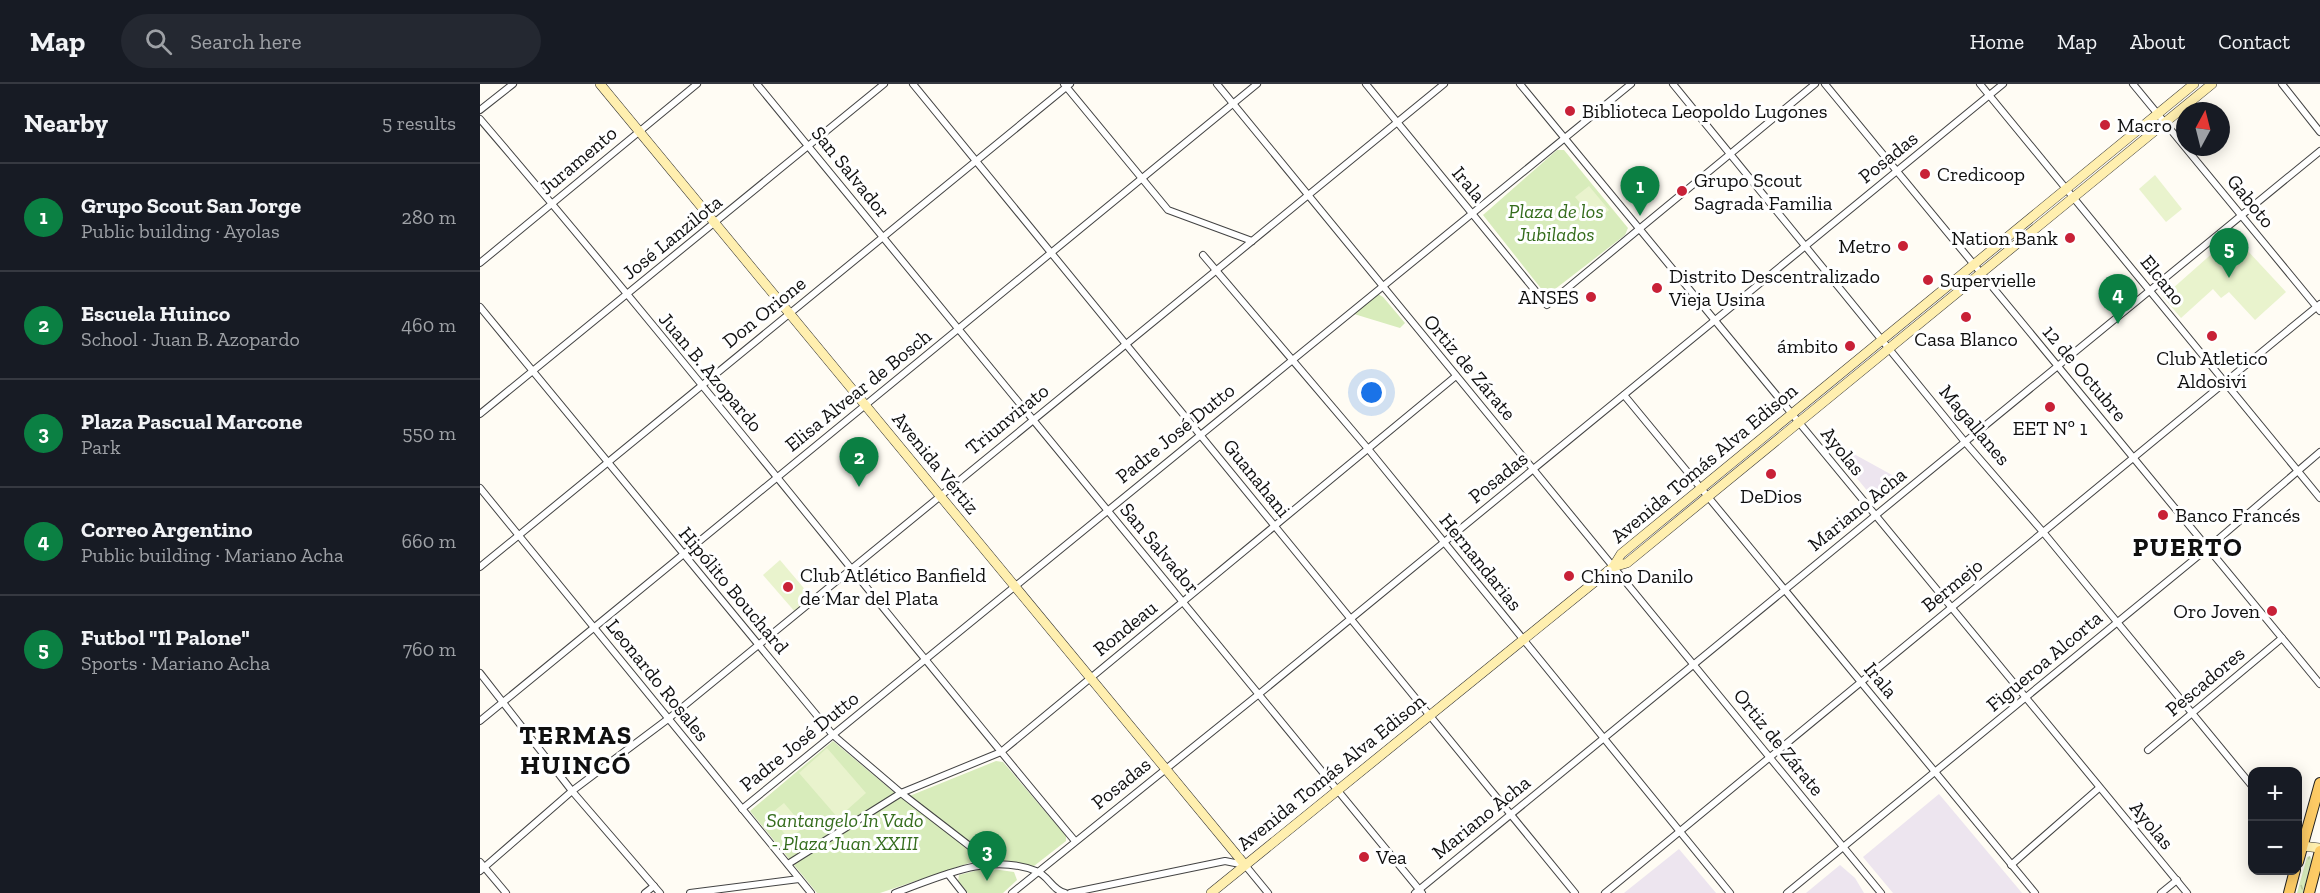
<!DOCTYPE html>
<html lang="en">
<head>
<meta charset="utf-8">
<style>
	body { margin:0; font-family:"Zilla Slab",serif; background:#242831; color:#f1f3f6 }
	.controls { position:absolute; right:18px; bottom:18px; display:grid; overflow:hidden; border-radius:12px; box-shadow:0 3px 15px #0003 }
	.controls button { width:54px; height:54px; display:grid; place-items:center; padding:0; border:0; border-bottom:2px solid #363941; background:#171b24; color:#f1f3f6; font:30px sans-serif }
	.compass { position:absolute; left:1696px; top:18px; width:54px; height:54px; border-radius:50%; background:#171b24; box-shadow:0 3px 15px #0003; rotate:7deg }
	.you { position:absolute; left:892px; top:309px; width:21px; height:21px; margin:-15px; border:4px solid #fff; border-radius:50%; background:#1a73e8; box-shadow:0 0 0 9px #1a73e833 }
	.badge { display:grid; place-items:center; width:39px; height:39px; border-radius:50%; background:#0b8043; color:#fff; font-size:20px; font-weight:700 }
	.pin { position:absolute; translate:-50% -50px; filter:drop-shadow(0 2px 3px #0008) }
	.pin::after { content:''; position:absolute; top:32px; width:21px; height:18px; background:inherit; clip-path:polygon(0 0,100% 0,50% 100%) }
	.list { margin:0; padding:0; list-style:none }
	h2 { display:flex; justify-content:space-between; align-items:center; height:78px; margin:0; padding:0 24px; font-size:26px }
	h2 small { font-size:20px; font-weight:400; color:#9ea1a6 }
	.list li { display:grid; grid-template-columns:39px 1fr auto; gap:18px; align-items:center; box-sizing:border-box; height:108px; padding:0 24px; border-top:2px solid #363941 }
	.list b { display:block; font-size:22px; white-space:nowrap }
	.list p { margin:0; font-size:20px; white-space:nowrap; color:#9ea1a6 }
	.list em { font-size:20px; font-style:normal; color:#9ea1a6 }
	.icon { flex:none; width:33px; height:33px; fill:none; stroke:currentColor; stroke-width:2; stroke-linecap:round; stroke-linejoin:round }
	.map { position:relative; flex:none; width:1840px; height:809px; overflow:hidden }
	header { display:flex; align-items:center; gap:36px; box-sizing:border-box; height:84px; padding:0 30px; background:#171b24; border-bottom:2px solid #363941 }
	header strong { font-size:28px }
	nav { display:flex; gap:33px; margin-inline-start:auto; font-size:21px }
	.search { width:420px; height:54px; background:#242831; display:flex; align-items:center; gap:15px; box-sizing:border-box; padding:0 21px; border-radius:33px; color:#9ea1a6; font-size:22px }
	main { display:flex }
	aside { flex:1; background:#171b24 }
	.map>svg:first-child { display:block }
</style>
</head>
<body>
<header>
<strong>Map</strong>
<div class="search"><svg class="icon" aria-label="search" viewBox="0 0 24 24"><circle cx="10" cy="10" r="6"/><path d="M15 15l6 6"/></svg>Search here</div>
<nav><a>Home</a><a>Map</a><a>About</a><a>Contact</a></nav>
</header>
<main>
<aside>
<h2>Nearby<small>5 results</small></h2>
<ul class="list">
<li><span class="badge">1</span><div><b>Grupo Scout San Jorge</b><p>Public building · Ayolas</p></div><em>280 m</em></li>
<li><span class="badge">2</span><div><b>Escuela Huinco</b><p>School · Juan B. Azopardo</p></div><em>460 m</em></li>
<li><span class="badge">3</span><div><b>Plaza Pascual Marcone</b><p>Park</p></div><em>550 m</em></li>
<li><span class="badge">4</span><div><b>Correo Argentino</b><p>Public building · Mariano Acha</p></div><em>660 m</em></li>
<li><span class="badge">5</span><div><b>Futbol &quot;Il Palone&quot;</b><p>Sports · Mariano Acha</p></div><em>760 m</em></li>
</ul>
</aside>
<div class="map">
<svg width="1840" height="809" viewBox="0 0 1840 809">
	<defs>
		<pattern id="grass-tufts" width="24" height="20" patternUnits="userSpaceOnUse" patternTransform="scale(1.5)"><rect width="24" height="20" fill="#d8ecbb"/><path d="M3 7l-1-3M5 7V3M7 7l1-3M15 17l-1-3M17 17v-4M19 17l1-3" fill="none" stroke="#b8c9a0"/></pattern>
	</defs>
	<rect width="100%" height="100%" fill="#fffcf4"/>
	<g fill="#ede5ef">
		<path d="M1343 353 1423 397 1403 413 1401 410 1394 415Z"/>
		<path d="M1459 710 1542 809H1413L1383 773Z"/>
		<path d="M1199 765 1236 809H1144Z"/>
		<path d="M1360 781 1375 794 1384 809H1326Z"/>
	</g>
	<path fill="url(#grass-tufts)" d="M1830 772 1832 776 1823 809H1817L1827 773Z"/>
	<g fill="#d8ecbb">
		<path d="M1077 66H1084L1148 144 1145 151 1070 209 1063 207 1003 131Z"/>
		<path d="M898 210 903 213 925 239 920 244 874 230Z"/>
		<path d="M353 657 422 715 516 677 523 678 586 752V757L554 782 498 776 400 809H337L270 727Z"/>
		<path d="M506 784 534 788 537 796 523 809H488L478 797 479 791Z"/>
	</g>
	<g fill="#e9f3cd">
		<path d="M1675 91 1702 125 1686 138 1659 105Z"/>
		<path d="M1109 102 1129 126 1115 137 1095 113Z"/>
		<path d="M1753 151 1806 208 1775 236 1749 208 1741 214 1733 205 1701 234 1683 213Z"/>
		<path d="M300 476 333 515 316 529 283 491Z"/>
		<path d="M347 664 386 709 358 734 319 689Z"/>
		<path d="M304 719 324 743 309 755 289 731Z"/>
	</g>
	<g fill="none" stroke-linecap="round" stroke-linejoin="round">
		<defs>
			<g id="street">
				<path d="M277 0 942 809"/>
				<path d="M433 0 1095 809"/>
				<path d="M584 0 688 126 772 157"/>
				<path d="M737 0 1401 809"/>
				<path d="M886 0 1067 221 1335 0"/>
				<path d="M1040 0 1707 809"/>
				<path d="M1193 0 1485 358 1563 448 1772 702"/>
				<path d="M1345 0 1840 600"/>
				<path d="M1500 0 1840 414"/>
				<path d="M1653 0 1840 227"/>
				<path d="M1802 0 1840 48"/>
				<path d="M0 26 33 0"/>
				<path d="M0 35C203 272 395 518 595 757"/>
				<path d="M723 171 889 366 1250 809"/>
				<path d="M0 179 217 0"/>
				<path d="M0 223 353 651 421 709 513 780"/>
				<path d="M1144 311 1555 809"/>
				<path d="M0 330 404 0"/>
				<path d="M0 404 331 809"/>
				<path d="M0 483 590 0"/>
				<path d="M0 589 92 707 180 809"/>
				<path d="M0 637 777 0"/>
				<path d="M1668 666 1802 554"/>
				<path d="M262 725 1151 0"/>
				<path d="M0 778 26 809"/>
				<path d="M308 780 421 709 521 668 976 292"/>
				<path d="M1531 781 1619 704"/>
				<path d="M0 787 92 707 188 635 964 0"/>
				<path d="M468 790 483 809"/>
				<path d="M165 809 174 802"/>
				<path d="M210 809 319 795"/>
				<path d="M415 809C460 793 508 768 556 787 568 791 572 806 585 809"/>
				<path d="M532 809 779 610 1523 0"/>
				<path d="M590 809 745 777 765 781 788 809"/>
				<path d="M935 809 1840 67"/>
				<path d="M1125 809 1840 220"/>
				<path d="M1307 809 1728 464 1840 368"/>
				<path d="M1681 809 1697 796"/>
			</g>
			<g id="secondary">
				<path d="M120 0 765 781"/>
				<path d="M1133 483 1147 479 1732 0"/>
				<path d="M1822 762 1840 764"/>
				<path d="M731 809 1133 483 1141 470 1714 0"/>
			</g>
			<g id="primary">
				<path d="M1818 778 1840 699"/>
				<path d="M1809 809 1815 786"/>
				<path d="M1829 809 1840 767"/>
			</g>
		</defs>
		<use href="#street" stroke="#434343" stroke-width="8"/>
		<use href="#secondary" stroke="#323232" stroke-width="10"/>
		<use href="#primary" stroke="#212121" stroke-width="12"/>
		<use href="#street" stroke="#fff" stroke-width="6"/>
		<use href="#secondary" stroke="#ffefaf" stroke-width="9"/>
		<use href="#primary" stroke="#fdcb65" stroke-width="10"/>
	</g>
	<g fill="#c82137" stroke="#fff" stroke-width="2">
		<circle cx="1090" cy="27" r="6"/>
		<circle cx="1625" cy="41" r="6"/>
		<circle cx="1445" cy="90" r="6"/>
		<circle cx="1202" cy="107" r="6"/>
		<circle cx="1590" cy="154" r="6"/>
		<circle cx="1423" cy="162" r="6"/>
		<circle cx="1448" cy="196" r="6"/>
		<circle cx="1177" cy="204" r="6"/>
		<circle cx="1111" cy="213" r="6"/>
		<circle cx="1486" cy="233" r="6"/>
		<circle cx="1732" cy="252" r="6"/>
		<circle cx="1370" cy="262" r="6"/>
		<circle cx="1570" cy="323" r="6"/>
		<circle cx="1291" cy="390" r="6"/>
		<circle cx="1683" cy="431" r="6"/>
		<circle cx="1089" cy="492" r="6"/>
		<circle cx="308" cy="503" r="6"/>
		<circle cx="1792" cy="527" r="6"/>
		<circle cx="884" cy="773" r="6"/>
	</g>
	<g text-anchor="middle" stroke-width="6" stroke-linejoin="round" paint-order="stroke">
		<g font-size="20" fill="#101010" stroke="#fff" text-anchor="start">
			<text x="1102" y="34">Biblioteca Leopoldo Lugones</text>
			<text x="1637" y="48">Macro</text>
			<text x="1457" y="97">Credicoop</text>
			<text x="1214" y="103">Grupo Scout<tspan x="1214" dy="23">Sagrada Familia</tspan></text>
			<text x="1578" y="161" text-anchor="end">Nation Bank</text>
			<text x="1411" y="169" text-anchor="end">Metro</text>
			<text x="1189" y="199">Distrito Descentralizado<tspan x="1189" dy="23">Vieja Usina</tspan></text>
			<text x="1460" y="203">Supervielle</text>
			<text x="1099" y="220" text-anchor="end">ANSES</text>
			<text x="1486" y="262" text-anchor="middle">Casa Blanco</text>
			<text x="1358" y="269" text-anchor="end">ámbito</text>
			<text x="1732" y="281" text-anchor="middle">Club Atletico<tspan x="1732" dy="23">Aldosivi</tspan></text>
			<text x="1570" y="351" text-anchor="middle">EET Nº 1</text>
			<text x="1291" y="419" text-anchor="middle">DeDios</text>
			<text x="1695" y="438">Banco Francés</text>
			<text x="320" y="498">Club Atlético Banfield<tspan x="320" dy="23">de Mar del Plata</tspan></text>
			<text x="1101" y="499">Chino Danilo</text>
			<text x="1780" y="534" text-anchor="end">Oro Joven</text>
			<text x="896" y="780">Vea</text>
		</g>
		<g font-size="20" fill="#101010" stroke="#fff">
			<text transform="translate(1408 73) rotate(-39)" y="7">Posadas</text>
			<text transform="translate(98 76) rotate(-40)" y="7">Juramento</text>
			<text transform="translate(371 88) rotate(51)" y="7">San Salvador</text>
			<text transform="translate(989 100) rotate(50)" y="7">Irala</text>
			<text transform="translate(1771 117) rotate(51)" y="7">Gaboto</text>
			<text transform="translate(192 153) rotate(-39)" y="7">José Lanzilota</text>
			<text transform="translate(1683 196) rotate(51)" y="7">Elcano</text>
			<text transform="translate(284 228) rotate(-39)" y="7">Don Orione</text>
			<text transform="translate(990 283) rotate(50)" y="7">Ortiz de Zárate</text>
			<text transform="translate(231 288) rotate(50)" y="7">Juan B. Azopardo</text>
			<text transform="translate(1605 289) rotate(50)" y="7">12 de Octubre</text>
			<text transform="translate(378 306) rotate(-39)" y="7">Elisa Alvear de Bosch</text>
			<text transform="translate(527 335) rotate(-39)" y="7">Triunvirato</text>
			<text transform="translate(1495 341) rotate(50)" y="7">Magallanes</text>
			<text transform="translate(695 349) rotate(-39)" y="7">Padre José Dutto</text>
			<text transform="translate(1363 367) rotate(51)" y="7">Ayolas</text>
			<text transform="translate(456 379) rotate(51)" y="7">Avenida Vértiz</text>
			<text transform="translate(1224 379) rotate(-40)" y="7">Avenida Tomás Alva Edison</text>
			<text transform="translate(1018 393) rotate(-39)" y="7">Posadas</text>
			<text transform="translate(777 394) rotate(51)" y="7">Guanahani</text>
			<text transform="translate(1377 425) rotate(-39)" y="7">Mariano Acha</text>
			<text transform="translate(680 464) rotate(50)" y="7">San Salvador</text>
			<text transform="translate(1001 478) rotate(51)" y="7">Hernandarias</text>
			<text transform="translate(1472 501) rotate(-39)" y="7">Bermejo</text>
			<text transform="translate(254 506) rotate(50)" y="7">Hipólito Bouchard</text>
			<text transform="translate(645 544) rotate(-39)" y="7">Rondeau</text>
			<text transform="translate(1564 577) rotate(-40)" y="7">Figueroa Alcorta</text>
			<text transform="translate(178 596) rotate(51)" y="7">Leonardo Rosales</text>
			<text transform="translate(1401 596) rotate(50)" y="7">Irala</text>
			<text transform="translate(1725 597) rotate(-40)" y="7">Pescadores</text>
			<text transform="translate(319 657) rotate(-39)" y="7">Padre José Dutto</text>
			<text transform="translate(1299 658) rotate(51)" y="7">Ortiz de Zárate</text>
			<text transform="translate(851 688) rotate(-39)" y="7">Avenida Tomás Alva Edison</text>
			<text transform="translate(641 699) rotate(-39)" y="7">Posadas</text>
			<text transform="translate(1001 733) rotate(-39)" y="7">Mariano Acha</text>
			<text transform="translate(1672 741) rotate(50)" y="7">Ayolas</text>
		</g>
		<g font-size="20" font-style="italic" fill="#346c1c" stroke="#fff">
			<text x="1076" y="134">Plaza de los<tspan x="1076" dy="23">Jubilados</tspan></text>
			<text x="365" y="743">Santangelo In Vado<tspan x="365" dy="23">- Plaza Juan XXIII</tspan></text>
		</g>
		<g font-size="26" font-weight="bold" letter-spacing="1.5" fill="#101010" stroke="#fff">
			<text x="1708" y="472">PUERTO</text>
			<text x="96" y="660">TERMAS<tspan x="96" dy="30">HUINCÓ</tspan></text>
		</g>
	</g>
</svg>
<div class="controls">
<button>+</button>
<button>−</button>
</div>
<svg class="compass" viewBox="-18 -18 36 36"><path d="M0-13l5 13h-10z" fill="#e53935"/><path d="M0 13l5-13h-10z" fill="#9ea1a6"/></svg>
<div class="you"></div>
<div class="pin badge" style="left:1160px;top:132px">1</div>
<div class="pin badge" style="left:379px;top:403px">2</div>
<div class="pin badge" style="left:507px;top:797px">3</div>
<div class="pin badge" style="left:1638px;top:240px">4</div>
<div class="pin badge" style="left:1749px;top:194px">5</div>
</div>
</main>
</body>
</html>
